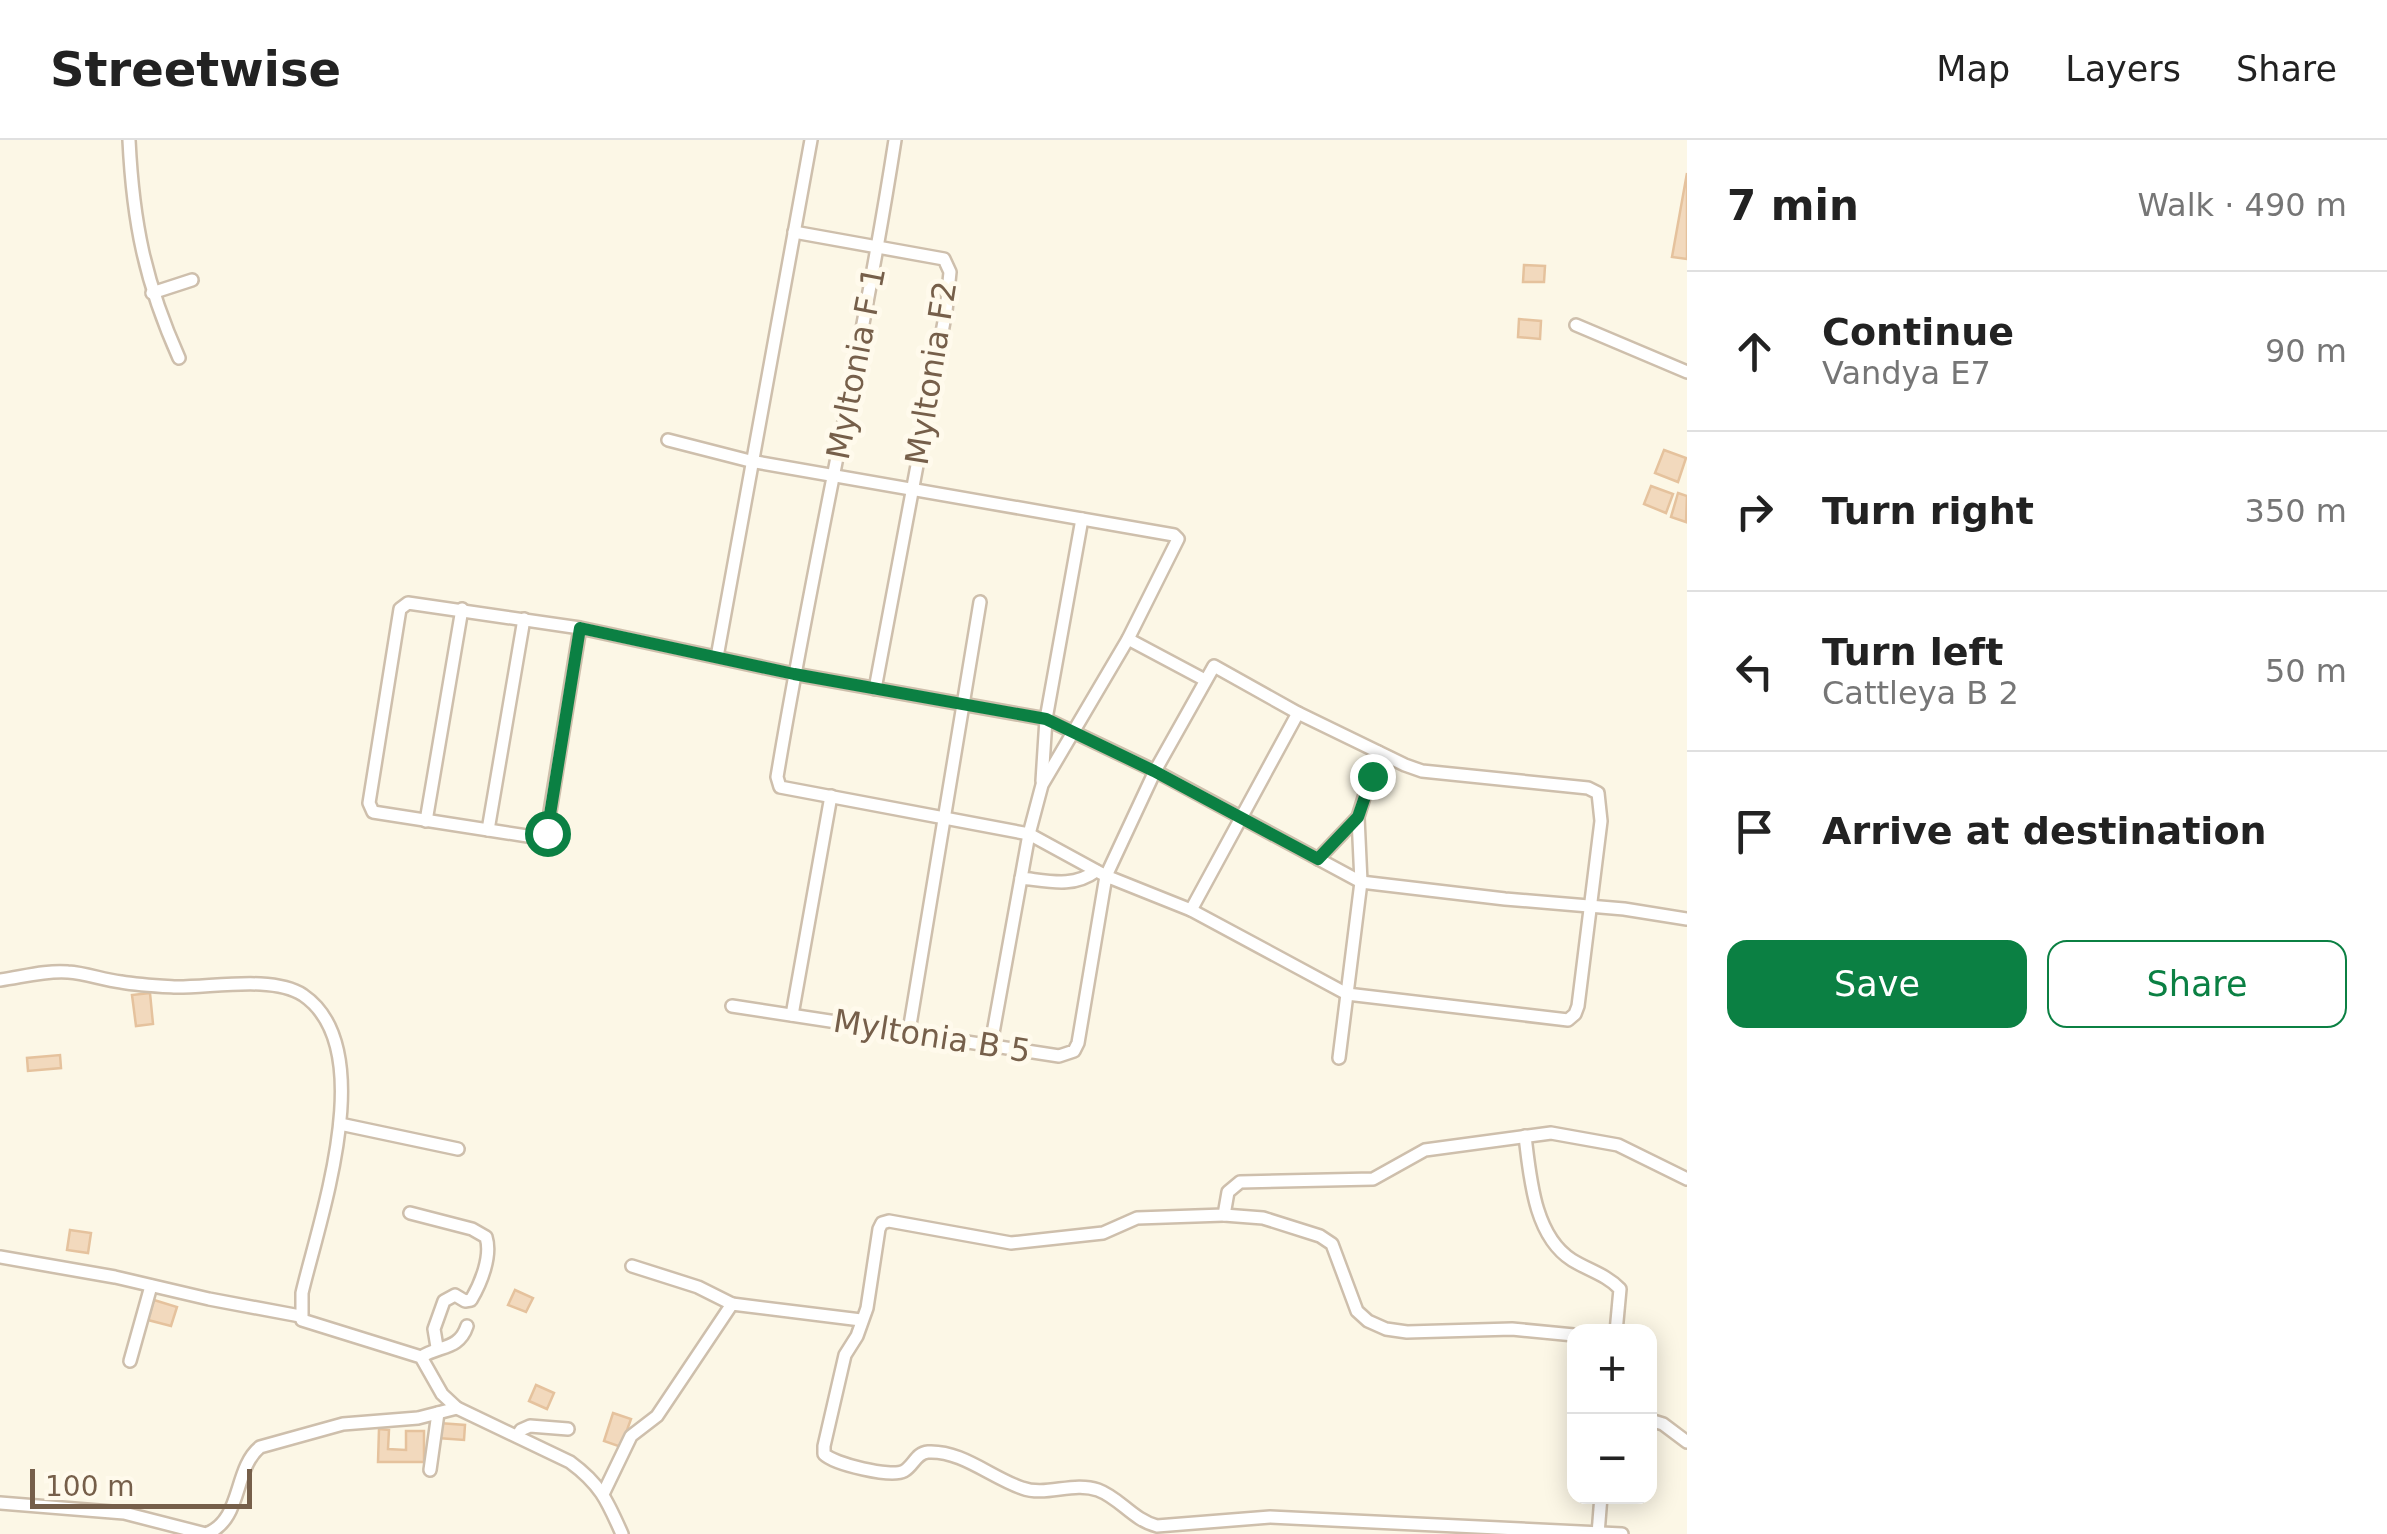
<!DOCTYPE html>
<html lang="en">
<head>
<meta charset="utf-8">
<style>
	body { margin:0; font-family:"DejaVu Sans",sans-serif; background:#f6f6f6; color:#222 }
	.controls { position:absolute; right:30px; bottom:30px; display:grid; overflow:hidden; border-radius:20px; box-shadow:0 5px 25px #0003 }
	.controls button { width:90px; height:90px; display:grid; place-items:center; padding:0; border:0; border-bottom:2px solid #e0e0e0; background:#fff; color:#222; font:50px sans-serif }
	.scale { position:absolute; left:30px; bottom:25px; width:222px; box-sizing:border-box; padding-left:10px; border:5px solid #765f4a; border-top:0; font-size:28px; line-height:35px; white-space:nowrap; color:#765f4a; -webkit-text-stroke:8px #fffaec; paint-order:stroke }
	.stop { position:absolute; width:30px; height:30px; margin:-22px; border:8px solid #0b8043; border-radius:50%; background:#fff }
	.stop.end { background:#0b8043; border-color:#fff; box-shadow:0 2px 10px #0008 }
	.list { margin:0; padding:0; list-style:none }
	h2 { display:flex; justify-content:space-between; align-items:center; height:130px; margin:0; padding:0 40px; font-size:42px }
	h2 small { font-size:32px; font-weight:400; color:#767676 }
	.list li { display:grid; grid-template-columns:65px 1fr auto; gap:30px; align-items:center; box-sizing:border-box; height:160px; padding:0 40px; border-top:2px solid #e0e0e0 }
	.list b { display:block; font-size:38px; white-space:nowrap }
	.list p { margin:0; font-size:32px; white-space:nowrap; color:#767676 }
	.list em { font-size:32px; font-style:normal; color:#767676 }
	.actions { display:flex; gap:20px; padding:30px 40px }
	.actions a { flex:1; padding:22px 0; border:2px solid #0b8043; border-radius:20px; text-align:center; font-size:35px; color:#0b8043 }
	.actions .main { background:#0b8043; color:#fff }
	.icon { flex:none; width:55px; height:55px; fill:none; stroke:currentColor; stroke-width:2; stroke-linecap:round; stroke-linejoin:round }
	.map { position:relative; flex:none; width:1687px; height:1394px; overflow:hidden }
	header { display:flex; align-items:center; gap:60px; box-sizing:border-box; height:140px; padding:0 50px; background:#fff; border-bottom:2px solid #e0e0e0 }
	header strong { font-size:48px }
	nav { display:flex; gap:55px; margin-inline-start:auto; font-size:35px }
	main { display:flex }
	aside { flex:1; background:#fff }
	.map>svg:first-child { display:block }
</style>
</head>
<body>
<header>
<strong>Streetwise</strong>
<nav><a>Map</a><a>Layers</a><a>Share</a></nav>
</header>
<main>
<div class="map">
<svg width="1687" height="1394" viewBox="0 0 1687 1394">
	<rect width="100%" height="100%" fill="#fcf7e6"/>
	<g fill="#f2d9bd" stroke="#e5c29d" stroke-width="2.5">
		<path d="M1687 33V119L1672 117Z"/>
		<path d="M1524 125 1545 126 1544 142H1523Z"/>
		<path d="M1519 179 1541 181 1540 199 1518 197Z"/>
		<path d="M1664 310 1686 318 1678 342 1655 333Z"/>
		<path d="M1651 346 1673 354 1666 373 1644 364Z"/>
		<path d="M1678 353 1687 356 1686 382 1671 377Z"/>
		<path d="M150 853 153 884 136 886 132 855Z"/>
		<path d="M60 915 61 928 28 931 27 918Z"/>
		<path d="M70 1090 91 1093 88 1113 67 1110Z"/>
		<path d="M515 1150 533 1158 526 1172 508 1165Z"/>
		<path d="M154 1160 177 1167 171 1186 148 1180Z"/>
		<path d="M536 1245 554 1253 547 1269 529 1261Z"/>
		<path d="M613 1273 631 1279 621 1307 604 1301Z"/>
		<path d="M439 1283 465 1285 464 1300 438 1298Z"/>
		<path d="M379 1289 389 1290 388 1309 406 1310V1291H424V1322H378Z"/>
	</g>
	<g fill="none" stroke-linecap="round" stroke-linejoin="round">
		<defs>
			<g id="street">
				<path d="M129 0C133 83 145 142 179 218"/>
				<path d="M794 92 944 119 950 132 946 171 875 549"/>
				<path d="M152 153 192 140"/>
				<path d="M1576 185 1687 232"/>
				<path d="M668 300 750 321 1174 395 1178 399 1128 499 1042 645 1029 694 991 904"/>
				<path d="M580 488 546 696 540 698 373 672 369 663 400 469 408 463 580 488 794 534 1046 579 1155 631 1361 742 1505 759 1624 769 1687 779"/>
				<path d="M1128 499 1205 540"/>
				<path d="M717 517 811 0"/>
				<path d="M1042 641 1046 579 1082 379"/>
				<path d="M426 681 462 469"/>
				<path d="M488 690 524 479"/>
				<path d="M1318 719 1358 677"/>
				<path d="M1021 738C1049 741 1073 748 1096 731"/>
				<path d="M1191 770 1298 573"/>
				<path d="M0 840C22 837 46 830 68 832 86 833 103 840 121 842 138 845 157 846 174 847 210 848 272 835 303 855 381 908 319 1080 302 1153V1180L421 1217 442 1254 457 1268 570 1322C600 1344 607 1360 622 1394"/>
				<path d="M732 866 1059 916 1074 911 1078 903 1106 736 1155 631 1214 526 1298 573 1405 625 1422 631 1588 648 1598 653 1601 681 1578 866 1575 874 1568 880 1347 854 1191 770 1106 736 1029 694 780 647 777 637C812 424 862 213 895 0"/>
				<path d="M792 875 831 656"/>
				<path d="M909 891 980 462"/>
				<path d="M1339 918 1361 742 1358 677 1378 612"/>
				<path d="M340 984 458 1009"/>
				<path d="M1525 996C1530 1037 1534 1096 1572 1120 1588 1130 1607 1135 1620 1149L1616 1192"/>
				<path d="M410 1073 472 1089 486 1097C492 1116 481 1143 471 1160L465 1161 455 1155 444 1161 434 1189 437 1207"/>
				<path d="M1224 1075 1263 1078 1320 1096 1332 1104 1357 1171 1368 1181 1386 1189 1407 1192 1512 1189 1574 1195"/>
				<path d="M0 1117 115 1137 209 1159 300 1176"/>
				<path d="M632 1126 698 1147 732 1164"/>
				<path d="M421 1217C440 1205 459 1210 467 1186"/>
				<path d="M130 1221 151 1146"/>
				<path d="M1650 1280 1663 1284 1687 1302"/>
				<path d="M517 1296 521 1290 530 1286 568 1289"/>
				<path d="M430 1330 438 1273"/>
				<path d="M604 1352 631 1296 657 1276 732 1164 861 1180"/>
				<path d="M0 1363 124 1373 206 1394C243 1380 233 1329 260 1307L343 1284 418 1278 457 1268"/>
				<path d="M1598 1394 1601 1356"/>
				<path d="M1622 1394 1270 1377 1157 1386C1133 1380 1120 1358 1098 1350 1073 1341 1046 1357 1022 1348 992 1338 961 1310 928 1312 916 1313 914 1325 904 1331 891 1338 834 1324 824 1314V1306L845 1215 857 1196 867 1168 879 1089 882 1083 889 1081 1011 1103 1103 1093 1137 1078 1224 1075 1228 1052 1240 1042 1373 1039 1425 1010 1551 993 1618 1005 1687 1039"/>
			</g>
		</defs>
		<use href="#street" stroke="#cebfac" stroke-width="16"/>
		<use href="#street" stroke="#fff" stroke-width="11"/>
	</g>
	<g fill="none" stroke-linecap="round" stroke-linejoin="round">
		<path stroke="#0b8043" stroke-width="12" d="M547 693 580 488 794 534 1046 579 1154 631 1318 719 1358 677 1372 636"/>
	</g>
	<g text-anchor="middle" stroke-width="10" stroke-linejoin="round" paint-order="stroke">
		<g font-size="32" fill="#765f4a" stroke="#fffaec">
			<text transform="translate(856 223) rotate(-79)" y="11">Myltonia F 1</text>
			<text transform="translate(931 233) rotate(-81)" y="11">Myltonia F2</text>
			<text transform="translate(932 896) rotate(9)" y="11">Myltonia B 5</text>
		</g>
	</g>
</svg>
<div class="controls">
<button>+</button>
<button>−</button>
</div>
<div class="scale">100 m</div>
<div class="stop" style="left:547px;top:693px"></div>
<div class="stop end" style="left:1372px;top:636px"></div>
</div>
<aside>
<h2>7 min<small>Walk · 490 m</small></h2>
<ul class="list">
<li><svg class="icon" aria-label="ahead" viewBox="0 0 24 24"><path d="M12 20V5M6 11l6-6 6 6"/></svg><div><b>Continue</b><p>Vandya E7</p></div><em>90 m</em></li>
<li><svg class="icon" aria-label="right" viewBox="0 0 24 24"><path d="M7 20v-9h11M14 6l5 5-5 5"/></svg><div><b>Turn right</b></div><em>350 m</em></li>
<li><svg class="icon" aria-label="left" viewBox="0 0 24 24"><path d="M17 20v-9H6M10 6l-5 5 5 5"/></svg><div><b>Turn left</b><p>Cattleya B 2</p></div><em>50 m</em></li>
<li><svg class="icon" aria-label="arrive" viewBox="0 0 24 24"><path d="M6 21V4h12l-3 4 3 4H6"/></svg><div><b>Arrive at destination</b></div></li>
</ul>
<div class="actions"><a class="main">Save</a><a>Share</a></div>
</aside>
</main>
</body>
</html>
